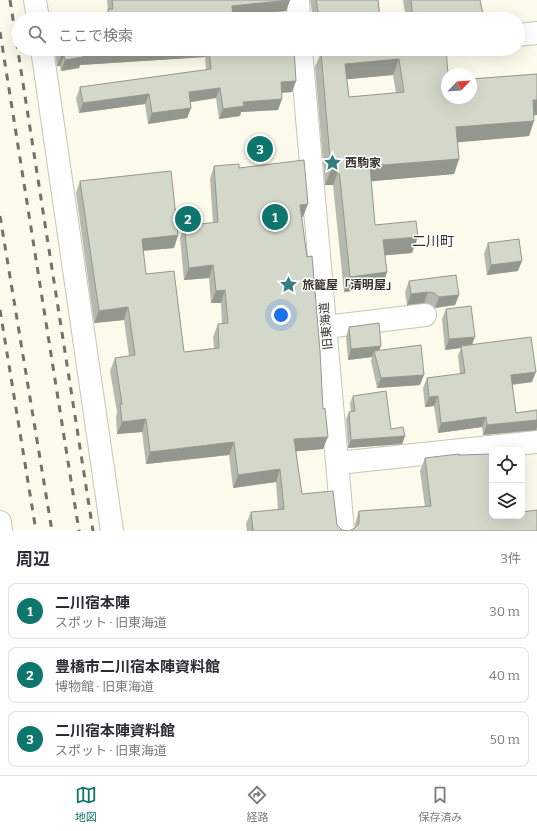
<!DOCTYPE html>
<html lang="ja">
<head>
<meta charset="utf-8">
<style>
	body { margin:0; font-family:Bitter,"Noto Sans JP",serif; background:#f2f2f3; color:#2b2b33 }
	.controls { position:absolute; right:12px; bottom:12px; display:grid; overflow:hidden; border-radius:8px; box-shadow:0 4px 16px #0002 }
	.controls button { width:36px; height:36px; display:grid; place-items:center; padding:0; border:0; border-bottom:1px solid #e1e1e2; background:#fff; color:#2b2b33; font:20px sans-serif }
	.compass { position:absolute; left:441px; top:68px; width:36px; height:36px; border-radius:50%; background:#fff; box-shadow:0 4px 16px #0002; rotate:65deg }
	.you { position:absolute; left:281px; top:315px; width:14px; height:14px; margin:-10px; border:3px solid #fff; border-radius:50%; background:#1a73e8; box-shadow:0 0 0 6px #1a73e833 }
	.badge { display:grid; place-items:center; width:26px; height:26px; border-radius:50%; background:#0f766e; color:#fff; font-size:13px; font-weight:700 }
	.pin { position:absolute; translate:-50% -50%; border:2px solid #fff; box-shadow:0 1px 4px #0006 }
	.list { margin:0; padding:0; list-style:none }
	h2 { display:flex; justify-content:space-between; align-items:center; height:52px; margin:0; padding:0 16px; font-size:17px }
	h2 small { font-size:13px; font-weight:400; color:#7c7c81 }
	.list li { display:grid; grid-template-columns:26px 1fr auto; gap:12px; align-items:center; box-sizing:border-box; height:56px; margin:0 8px 8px; padding:0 8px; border:1px solid #e1e1e2; border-radius:8px }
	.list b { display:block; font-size:15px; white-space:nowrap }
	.list p { margin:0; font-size:13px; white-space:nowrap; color:#7c7c81 }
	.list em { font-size:13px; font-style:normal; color:#7c7c81 }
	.icon { flex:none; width:22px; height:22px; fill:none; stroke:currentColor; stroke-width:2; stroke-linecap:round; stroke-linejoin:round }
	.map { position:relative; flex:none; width:537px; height:531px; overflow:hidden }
	.search { position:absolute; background:#fff; box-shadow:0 4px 16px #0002; left:12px; right:12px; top:12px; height:44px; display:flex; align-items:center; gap:10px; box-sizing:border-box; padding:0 14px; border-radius:22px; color:#7c7c81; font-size:15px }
	.sheet { height:244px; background:#fff }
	nav { display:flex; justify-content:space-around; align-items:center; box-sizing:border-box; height:56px; border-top:1px solid #e1e1e2; background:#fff; font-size:11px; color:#7c7c81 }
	nav a { display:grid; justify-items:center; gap:2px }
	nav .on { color:#0f766e }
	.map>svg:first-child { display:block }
</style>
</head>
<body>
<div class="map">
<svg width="537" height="531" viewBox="0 0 537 531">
	<rect width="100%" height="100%" fill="#fcfaeb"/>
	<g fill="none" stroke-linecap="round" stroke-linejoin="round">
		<defs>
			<g id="minor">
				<path d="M35 0 38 19"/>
				<path d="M298 0 299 19"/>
				<path d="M518 35 537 33"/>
				<path d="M42 49 112 531"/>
				<path d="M301 49 343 531"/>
				<path d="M326 327 425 315"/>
				<path d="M338 463 537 442"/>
				<path d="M0 522 1 531"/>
			</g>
		</defs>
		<use href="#minor" stroke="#c7c5b6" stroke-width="24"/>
		<use href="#minor" stroke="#fff" stroke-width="22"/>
		<g stroke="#73726a" stroke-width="3" stroke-dasharray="7 7" stroke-linecap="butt">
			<path d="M10 0 93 531"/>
			<path d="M0 32 79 531"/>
			<path d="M0 216 52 531"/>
			<path d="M0 310 36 531"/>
		</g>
	</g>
	<g fill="#b6baae" fill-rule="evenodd">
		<path d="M107 0H290L286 11 233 16V19H105L108 9Z"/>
		<path d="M310 0H378L380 19H313Z"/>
		<path d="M403 0H480L483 14 481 19H406Z"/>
		<path d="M57 49H294L296 81 292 92 281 93 278 110 241 112 240 116 219 119 216 98 190 102 191 108 187 118 148 124 145 104 79 113 76 98 80 87 206 70 205 57 80 65 79 68 61 71 60 66H57L55 54Z"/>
		<path d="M446 49 447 98 537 74V115H534L529 136 458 142 459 159 454 174 371 181 375 225 412 253 385 255 387 272 382 287 344 292 333 185H325L315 67 321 52ZM393 75 396 93 349 97 347 79Z"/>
		<path d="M214 166 239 168 303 217H302L323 449 296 451 302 494 342 530 349 531 355 529V524L359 511 425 507 420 471 425 458 459 455 492 516 537 531H247L246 524 251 512 278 510 276 482 233 488 229 455 146 464 142 432 117 434 116 417 117 412 110 371 115 358 129 356 124 320 94 323 76 193 80 181 178 235 174 248 143 251 146 274 184 352 214 348 213 337 218 324H222L221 303H211L209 278 184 280 180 238 184 226 213 223 210 179Z"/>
		<path d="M488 243 518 271 487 275 484 254Z"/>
		<path d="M409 281 459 295 455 305 435 308 430 304 424 303 407 305 405 292Z"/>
		<path d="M446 309 472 345 532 382 512 385 516 413 537 410V430L483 435 482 427 438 433 434 406 425 407 423 388 427 378 460 374 458 356 461 348 445 350 442 319Z"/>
		<path d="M349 327 379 350 420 385 377 388 371 361 372 357 348 360 346 337Z"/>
		<path d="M353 396 391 429 405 436 402 444 348 448 346 419 349 412H351L350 403Z"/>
	</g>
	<g fill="#94978d">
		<path d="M290 0 286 11 228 17 232 6Z"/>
		<path d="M340 14 338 19H318L319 17Z"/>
		<path d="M483 14 481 19H456Z"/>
		<path d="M162 49H208L205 57 80 65 79 68 61 71 65 60 83 54Z"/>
		<path d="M61 56H64L60 66H57Z"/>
		<path d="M399 59 393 75 339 80 345 64Z"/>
		<path d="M296 81 292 92 277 93 281 82Z"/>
		<path d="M220 88 216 98 185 103 189 92Z"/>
		<path d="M149 94 145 104 79 113 83 103Z"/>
		<path d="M282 99 278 110 241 112 240 116 219 119 223 109 243 102Z"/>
		<path d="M533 100H537V115L527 116Z"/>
		<path d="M191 108 187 118 148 124 152 113Z"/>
		<path d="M534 121 529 136 451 143 456 127Z"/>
		<path d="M459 159 454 174 364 182 370 166Z"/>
		<path d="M339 169 333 185H325L331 170Z"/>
		<path d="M308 204 303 217 296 218 300 205Z"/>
		<path d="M178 235 174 248 137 251 142 239Z"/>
		<path d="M418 237 412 253 378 256 383 240Z"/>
		<path d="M522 261 518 271 487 275 491 265Z"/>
		<path d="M213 265 209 278 184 280 189 268Z"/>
		<path d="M387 272 382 287 344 292 350 277Z"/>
		<path d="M225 290 221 303H211L216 291Z"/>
		<path d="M428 292 424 303 407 305 411 294Z"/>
		<path d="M459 295 455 305 435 308 439 297Z"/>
		<path d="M128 307 124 320 94 323 99 311Z"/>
		<path d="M475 337 471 347 461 346V348L445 350 449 339Z"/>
		<path d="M381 346 377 356 374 351 372 357 348 360 351 349Z"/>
		<path d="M536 372 532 382 507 385 511 375Z"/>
		<path d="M424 375 420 385 377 388 381 378Z"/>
		<path d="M438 396 434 406 425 407 429 397Z"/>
		<path d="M486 417 482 427 438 433 441 423Z"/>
		<path d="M146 419 142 432 117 434 122 422Z"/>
		<path d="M537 420V427L536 430 483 435 487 425Z"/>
		<path d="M405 436 402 444 348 448 351 440Z"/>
		<path d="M328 437 323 449 289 452 294 439Z"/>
		<path d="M234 442 229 455 146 464 150 452Z"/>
		<path d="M280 469 276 482 233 488 238 475Z"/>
	</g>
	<g fill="#d4d8ca" stroke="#94978d" fill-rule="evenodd">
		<path d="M112 0H290L232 6 233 19H109L108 9H113Z"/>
		<path d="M316 0H378L380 19H340V14L319 17Z"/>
		<path d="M411 0H480L483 14 456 19H413Z"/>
		<path d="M60 49H162L83 54V57L65 60 64 56H61Z"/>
		<path d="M209 49H294L296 81 281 82 282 99 243 102 244 106 223 109 220 88 189 92 191 108 152 113 149 94 83 103 80 87 211 69Z"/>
		<path d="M356 49H446L448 74H447V98H471V79L537 74V100H533L534 121 456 127 459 159 370 166 375 225 416 221 418 237 383 240 387 272 350 277 339 169 331 170 321 52ZM399 59 404 92 349 97 345 64Z"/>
		<path d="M304 160 308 204 300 205 307 257 312 256 320 351 323 409 325 408 328 437 294 439 302 494 333 491 337 525 342 530 349 531 355 528 359 524V511L431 506 425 458 459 454V455L492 454V516H522V512L537 510V531H253L251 512 284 509 280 469 238 475 234 442 150 452 146 419 122 422 120 404H122L115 358 135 355 128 307 99 311 80 181 171 171 178 235 142 239 146 274 174 271 184 352 219 348 218 324 228 323 225 290 216 291 213 265 189 268 184 226 218 222 214 166 239 164V168Z"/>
		<path d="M519 239 522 261 491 265 488 243Z"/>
		<path d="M456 275 459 295 439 297 434 293 428 292 411 294 409 281Z"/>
		<path d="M471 306 475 337 449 339 446 309Z"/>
		<path d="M379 323 381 346 351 349 349 327Z"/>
		<path d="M531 337 536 372 511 375 516 413 537 410V420L487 425 486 417 441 423 438 396 429 397 427 378 465 373 461 346Z"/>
		<path d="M421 345 424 375 381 378 374 351Z"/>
		<path d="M386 391 391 429 403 427 405 436 351 440 349 412 355 411 353 396Z"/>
	</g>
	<defs>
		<symbol id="sight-bare" viewBox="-9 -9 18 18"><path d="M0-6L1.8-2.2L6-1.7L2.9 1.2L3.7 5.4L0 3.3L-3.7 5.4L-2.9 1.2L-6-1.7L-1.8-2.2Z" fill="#337c80" stroke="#fff" stroke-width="2.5" paint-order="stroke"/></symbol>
	</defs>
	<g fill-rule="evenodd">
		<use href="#sight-bare" x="320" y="150" width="25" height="25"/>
		<use href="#sight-bare" x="276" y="272" width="25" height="25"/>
	</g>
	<g text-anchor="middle" stroke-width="3" stroke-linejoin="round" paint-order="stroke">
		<g font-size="12" font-weight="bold" fill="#33322d" stroke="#fff" text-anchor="start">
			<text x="345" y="167">西駒家</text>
			<text x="302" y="289">旅籠屋「清明屋」</text>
		</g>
		<g font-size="12" fill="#33322d" stroke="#fff">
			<text transform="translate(326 326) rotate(-95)" y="4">旧東海道</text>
		</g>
		<g font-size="14" fill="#33322d" stroke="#fff">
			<text x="433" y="246">二川町</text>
		</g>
	</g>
</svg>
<div class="controls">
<button><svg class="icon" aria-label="locate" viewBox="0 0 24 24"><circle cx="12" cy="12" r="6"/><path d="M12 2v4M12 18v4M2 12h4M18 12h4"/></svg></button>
<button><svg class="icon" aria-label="layers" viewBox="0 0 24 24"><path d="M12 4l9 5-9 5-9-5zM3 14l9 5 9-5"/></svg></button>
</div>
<svg class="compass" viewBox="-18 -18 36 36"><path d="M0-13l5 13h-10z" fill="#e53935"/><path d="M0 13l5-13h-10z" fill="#7c7c81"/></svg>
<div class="you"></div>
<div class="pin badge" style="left:275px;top:217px">1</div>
<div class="pin badge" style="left:188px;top:219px">2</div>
<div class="pin badge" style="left:260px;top:149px">3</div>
<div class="search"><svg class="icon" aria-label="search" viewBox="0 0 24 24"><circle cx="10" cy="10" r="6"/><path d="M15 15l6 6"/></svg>ここで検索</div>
</div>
<section class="sheet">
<h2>周辺<small>3件</small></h2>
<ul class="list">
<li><span class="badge">1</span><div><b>二川宿本陣</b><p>スポット · 旧東海道</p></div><em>30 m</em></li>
<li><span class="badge">2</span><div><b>豊橋市二川宿本陣資料館</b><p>博物館 · 旧東海道</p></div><em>40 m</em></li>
<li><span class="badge">3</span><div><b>二川宿本陣資料館</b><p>スポット · 旧東海道</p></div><em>50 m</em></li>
</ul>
</section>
<nav>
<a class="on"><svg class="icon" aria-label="map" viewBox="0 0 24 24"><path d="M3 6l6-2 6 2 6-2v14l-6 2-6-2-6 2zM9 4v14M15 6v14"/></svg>地図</a>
<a><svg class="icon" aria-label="directions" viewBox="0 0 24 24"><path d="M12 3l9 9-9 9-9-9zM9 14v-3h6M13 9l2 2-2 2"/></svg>経路</a>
<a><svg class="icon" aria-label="saved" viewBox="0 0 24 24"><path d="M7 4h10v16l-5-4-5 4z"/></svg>保存済み</a>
</nav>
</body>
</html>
